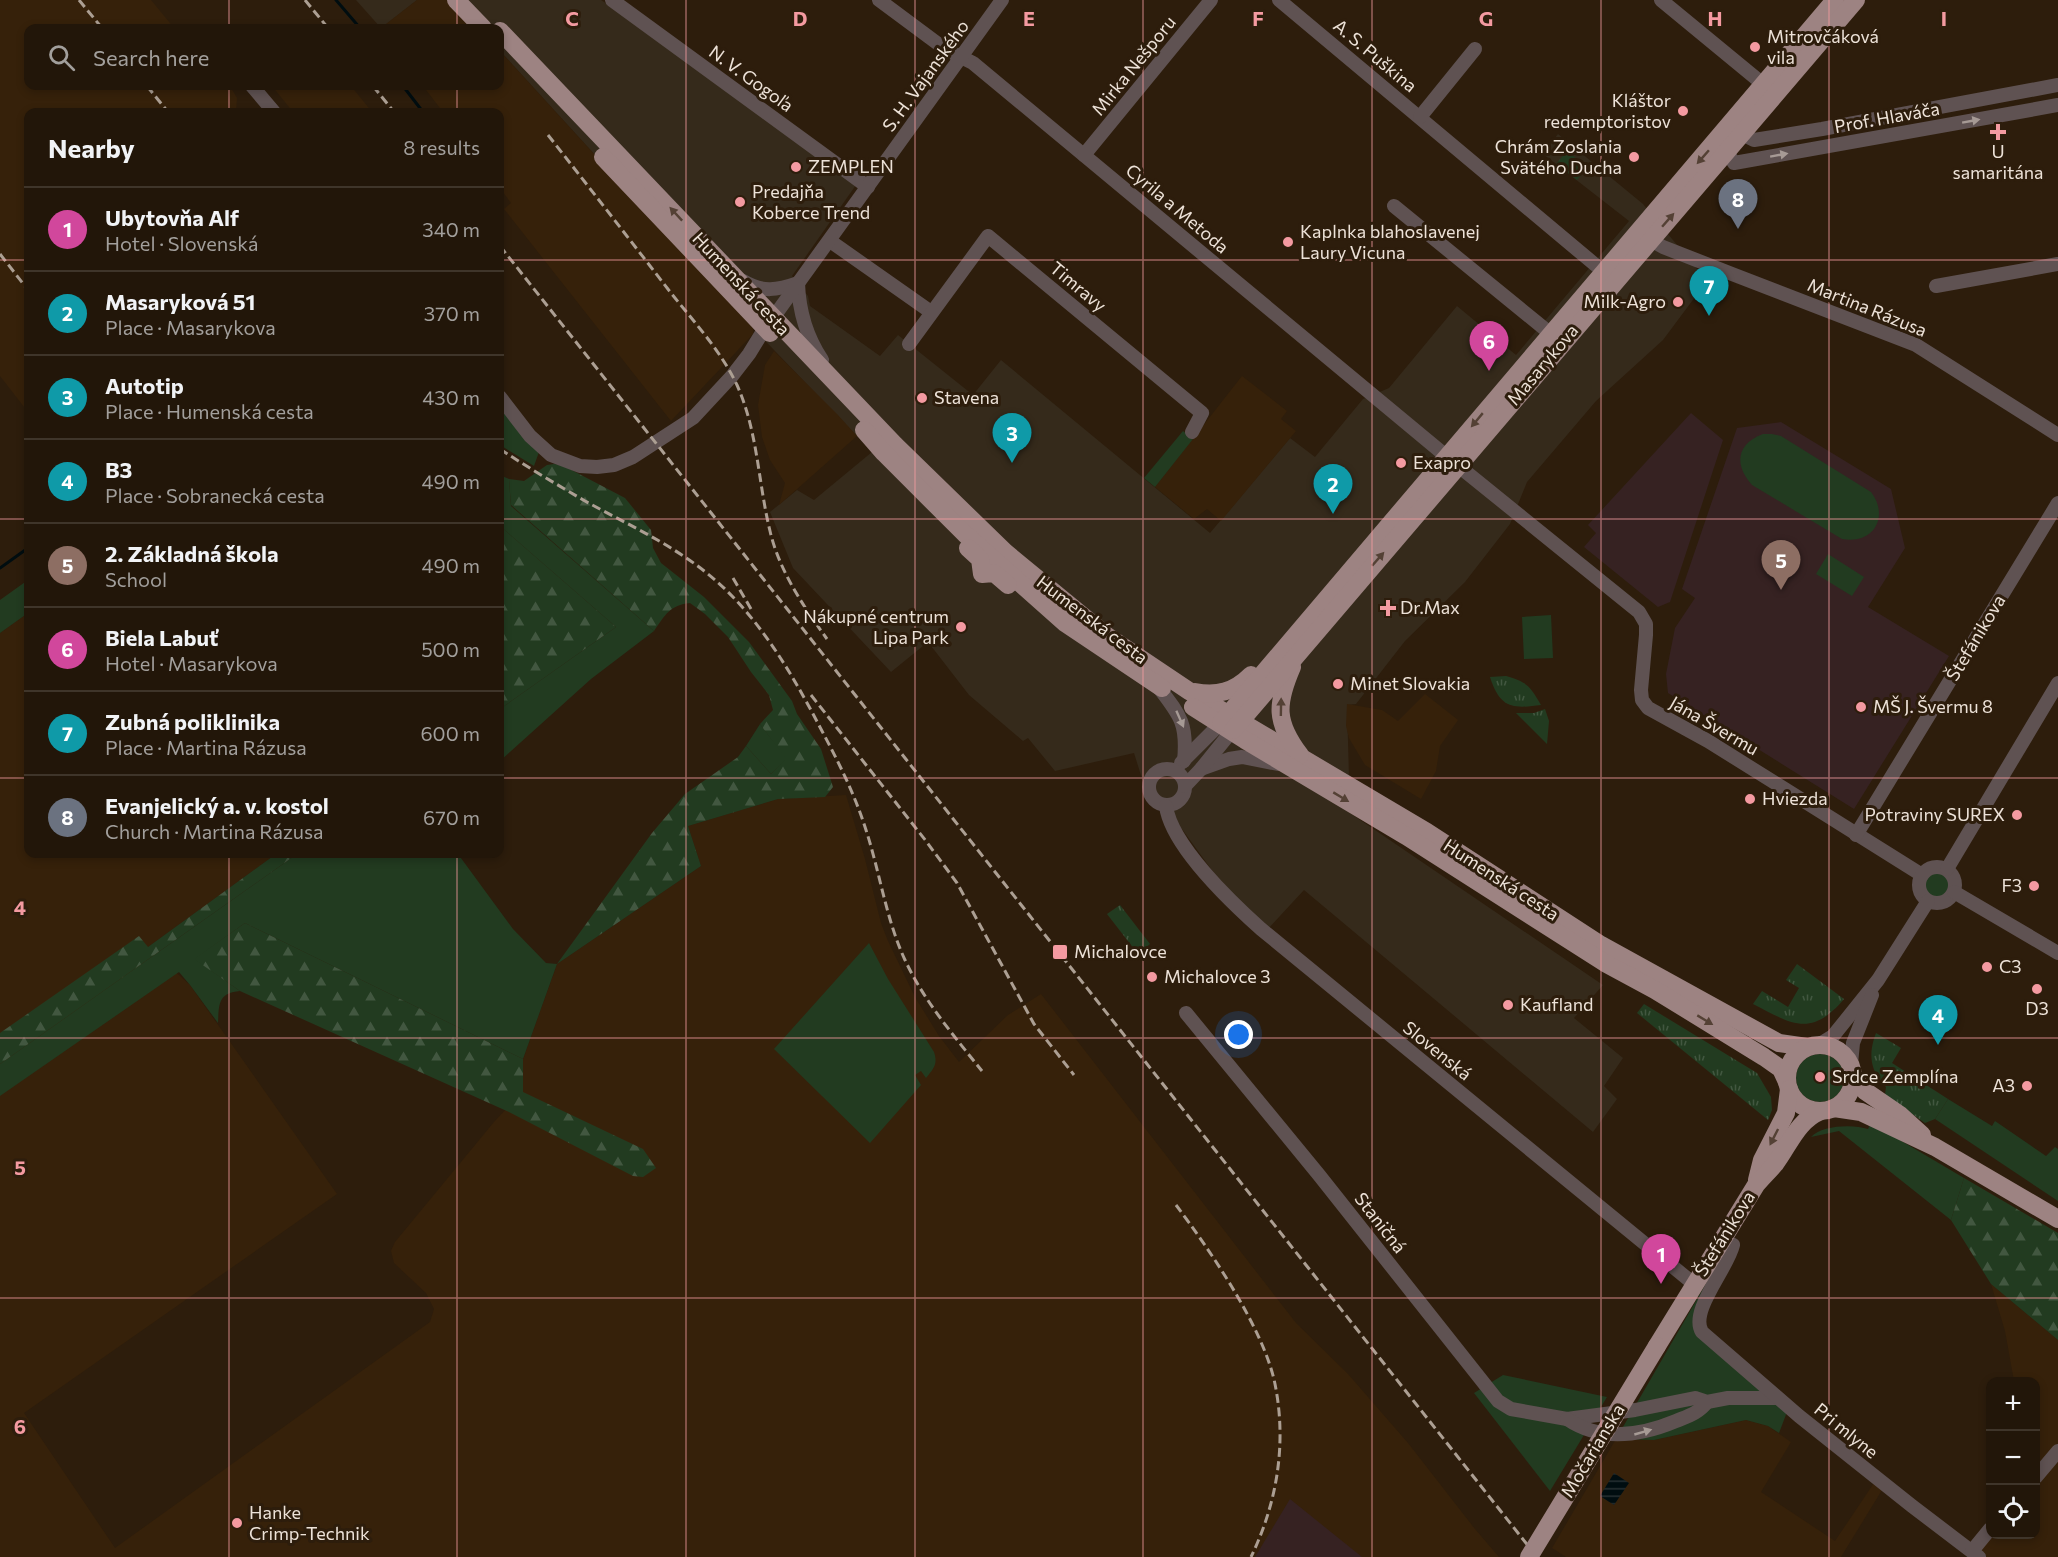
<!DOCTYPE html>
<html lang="en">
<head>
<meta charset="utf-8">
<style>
	body { margin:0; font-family:Commissioner,sans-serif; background:#2e2317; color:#f1f3f6 }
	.controls { position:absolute; right:18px; bottom:18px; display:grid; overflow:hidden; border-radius:12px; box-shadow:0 3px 9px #0003 }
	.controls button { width:54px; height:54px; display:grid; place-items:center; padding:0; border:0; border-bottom:2px solid #3f352a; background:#221609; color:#f1f3f6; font:30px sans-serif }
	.you { position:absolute; left:1239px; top:1035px; width:21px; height:21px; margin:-15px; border:4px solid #fff; border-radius:50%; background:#1a73e8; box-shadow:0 0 0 9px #1a73e833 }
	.badge { display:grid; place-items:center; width:39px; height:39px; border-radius:50%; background:#0f766e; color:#fff; font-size:20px; font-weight:700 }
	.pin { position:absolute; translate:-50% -50px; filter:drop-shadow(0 2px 3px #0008) }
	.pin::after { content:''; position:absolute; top:32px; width:21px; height:18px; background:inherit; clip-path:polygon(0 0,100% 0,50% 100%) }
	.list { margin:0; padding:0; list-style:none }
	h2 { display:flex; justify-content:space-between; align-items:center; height:78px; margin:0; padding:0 24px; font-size:26px }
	h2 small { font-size:20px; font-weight:400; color:#a29f9c }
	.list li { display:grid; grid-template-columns:39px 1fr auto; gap:18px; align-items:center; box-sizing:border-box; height:84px; padding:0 24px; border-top:2px solid #3f352a }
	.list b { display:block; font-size:22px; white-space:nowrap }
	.list p { margin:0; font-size:20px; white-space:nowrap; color:#a29f9c }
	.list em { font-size:20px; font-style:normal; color:#a29f9c }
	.icon { flex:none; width:33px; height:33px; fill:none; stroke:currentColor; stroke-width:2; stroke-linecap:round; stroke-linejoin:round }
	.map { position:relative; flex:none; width:2058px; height:1557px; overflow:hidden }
	.search { position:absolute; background:#221609; box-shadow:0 3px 9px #0003; left:24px; top:24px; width:480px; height:66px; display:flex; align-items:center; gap:15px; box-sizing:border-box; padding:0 21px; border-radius:12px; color:#a29f9c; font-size:22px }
	.panel { position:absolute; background:#221609; box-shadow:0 3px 9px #0003; left:24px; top:108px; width:480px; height:750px; border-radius:12px }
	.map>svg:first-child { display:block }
</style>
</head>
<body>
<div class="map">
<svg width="2058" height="1557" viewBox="0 0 2058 1557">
	<defs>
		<pattern id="forest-firs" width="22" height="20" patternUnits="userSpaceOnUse" patternTransform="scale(1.5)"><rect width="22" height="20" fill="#223b20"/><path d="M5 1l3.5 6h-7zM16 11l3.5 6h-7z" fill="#425740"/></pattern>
		<pattern id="park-tufts" width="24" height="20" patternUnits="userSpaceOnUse" patternTransform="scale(1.5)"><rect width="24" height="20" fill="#223b20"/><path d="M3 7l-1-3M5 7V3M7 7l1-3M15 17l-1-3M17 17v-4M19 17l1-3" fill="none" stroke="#425740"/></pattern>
		<pattern id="water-rules" width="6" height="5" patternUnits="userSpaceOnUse" patternTransform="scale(1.5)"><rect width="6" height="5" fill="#000d10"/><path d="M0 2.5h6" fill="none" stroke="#263032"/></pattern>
	</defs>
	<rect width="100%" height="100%" fill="#2d1d0c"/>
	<g fill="#352a1b">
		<path d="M356 0H417L381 28Z"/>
		<path d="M446 0H601L633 21 856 185 792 276 808 296 810 306 880 356 898 335 973 395 1001 360 1210 533 1290 438 1315 457 1363 399 1389 388 1457 306 1516 355 1629 221 1543 154 1558 134 1643 204 1707 281 1663 340 1596 401 1527 482 1510 524 1465 582 1405 641 1356 704 1347 705 1350 813 1603 985 1574 1018 1623 1058 1604 1086 1617 1099 1593 1132 1304 890 1268 929 1237 899 1211 869 1182 829 1149 801 1134 753 1055 771 1028 738 1023 741 969 695 928 642 891 672 793 568 770 512 797 490 814 500 872 452 753 328 500 51V28H477Z"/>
	</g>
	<g fill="#36210a">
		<path d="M0 0H151L174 28H28V86H230L237 98 236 112H28V412L0 376Z"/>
		<path d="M417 0H446L450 2 477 28H381Z"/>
		<path d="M500 51 753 328V334L671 421 504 209 511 203 500 188V112H443L423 86H500Z"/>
		<path d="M272 86H351L372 112H293Z"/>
		<path d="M774 351 837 414 857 436 779 505 785 483 770 460 762 437 758 405 765 365Z"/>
		<path d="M1242 376 1287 411 1281 419 1296 431 1221 521 1207 509 1194 519 1155 487Z"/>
		<path d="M28 613V854H276L148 947 190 985 337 1194 24 1413 115 1548 430 1322 434 1309 426 1293 394 1263 391 1251 395 1242 494 1122 522 1092 523 1059 557 964 701 866 688 826 778 799 846 795 865 859 881 923 888 941 915 997 939 1036 959 1062 1008 1015 1041 994 1296 1323 1348 1374 1408 1443 1475 1529 1499 1557H0V633Z"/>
		<path d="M1425 694 1458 720 1440 746 1436 771 1421 799 1365 765 1349 738 1346 726 1347 704 1382 710 1398 721Z"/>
		<path d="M1991 1284 2058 1340V1557H1973L1990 1534H2036V1382L2014 1381 2005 1331Z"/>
		<path d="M1746 1420 1768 1426 1791 1442 1761 1492 1835 1541 1874 1483 1882 1490 1841 1557H1566L1552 1548 1616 1439 1654 1440Z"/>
	</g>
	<g fill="#362222">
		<path d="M1691 413 1723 440 1670 602 1658 607 1584 547 1596 533 1588 525Z"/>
		<path d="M1781 422 1891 489 1905 548 1868 607 1949 656 1854 809 1668 693 1666 674 1675 628 1695 598 1682 589 1737 428Z"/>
		<path d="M1290 1499 1362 1557H1255Z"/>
	</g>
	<g fill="#223b20">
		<path d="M500 407 539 452 534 466 500 445Z"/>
		<path d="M1183 431 1193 439 1155 487 1144 478Z"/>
		<path d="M1763 434H1772L1781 436 1871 492C1890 517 1873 545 1842 539L1752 485C1734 465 1736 444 1763 434Z"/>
		<path d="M500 475 509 479 511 506 654 631 591 679 500 761V709L616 627 500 526Z"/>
		<path d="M1828 554 1864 577 1852 596 1816 574Z"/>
		<path d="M28 580V613L0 633V600Z"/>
		<path d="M1551 615 1553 658 1524 659 1522 617Z"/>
		<path d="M760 724 787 759 771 774 746 746Z"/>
		<path d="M297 854H458L513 929 546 963 557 964 523 1059 245 923 195 959 240 991C218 993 219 1004 218 1023L190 985 179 972 0 1096V1064Z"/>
		<circle cx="1937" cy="884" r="13"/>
		<path d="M869 943 888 979 934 1052C938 1064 934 1068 926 1078L921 1071 915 1075 921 1085 870 1143 774 1049Z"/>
		<circle cx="1820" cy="1078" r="24"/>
		<path d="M1948 1099 1992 1126 1995 1121 2046 1156 2055 1147 2058 1149V1201L1935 1119Z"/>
		<path d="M1871 1123 1964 1178 1951 1220 1839 1131 1811 1137C1821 1125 1854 1124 1868 1129Z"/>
		<path d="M1726 1249 1693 1325 1787 1412 1779 1433 1768 1426 1746 1420 1654 1440 1616 1439Z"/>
		<path d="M1503 1375 1607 1397 1550 1491 1474 1393Z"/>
	</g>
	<g fill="url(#forest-firs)">
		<path d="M554 464 562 465 625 498 651 530 653 548 661 563 704 597 749 642 792 701 797 714 821 749 833 787 825 797 778 799 688 826 701 866 557 964 652 833 685 794 738 757 746 746 771 774 786 759 760 724 773 710 769 695 751 672 728 637 705 614 690 603C670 605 665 615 654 631L511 505 509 479 524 481 547 465Z"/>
		<path d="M500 526 616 627 500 709Z"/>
		<path d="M276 854H297L0 1064V1033L139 936 148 947Z"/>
		<path d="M245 923 523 1059V1092L643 1149 656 1168 643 1177 633 1176 509 1112 240 991 194 959Z"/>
		<path d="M1964 1178 2058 1233V1340L1991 1284 1951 1220Z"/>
	</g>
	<g fill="url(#park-tufts)">
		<path d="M1567 151 1581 162 1584 172 1577 180 1556 164Z"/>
		<path d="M1506 676C1527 682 1530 686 1541 705 1512 709 1500 708 1490 677Z"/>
		<path d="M1545 709 1549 721 1547 744 1516 713H1534Z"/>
		<path d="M1120 905 1150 944 1138 954 1107 914Z"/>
		<path d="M1797 964 1844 999C1811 1038 1792 1024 1753 1004L1762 991 1788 1007 1799 988 1786 980Z"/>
		<path d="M1644 1004 1757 1073 1771 1097 1772 1110 1768 1120 1637 1013Z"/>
		<path d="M1876 1033 1901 1048 1892 1063 1948 1099 1935 1119 1925 1123 1885 1095 1886 1087C1870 1071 1868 1054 1876 1033Z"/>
	</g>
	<path fill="url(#water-rules)" d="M1614 1473 1629 1483 1614 1505 1600 1496Z"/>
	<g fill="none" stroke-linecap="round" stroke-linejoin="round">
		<g stroke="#000d10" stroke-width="3">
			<path d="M336 0 360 28"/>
			<path d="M403 86 423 112"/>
			<path d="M0 568 28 548"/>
		</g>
		<g stroke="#5f5252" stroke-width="14">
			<path d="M612 0 868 187"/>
			<path d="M879 0 945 49 973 63 1440 451 1639 612 1646 624V635L1641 690 1642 700 1648 708 1708 741 1922 875"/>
			<path d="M1279 0 1611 278"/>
			<path d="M1661 0 1769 89"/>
			<path d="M252 86 274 112"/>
			<path d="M1420 117 1475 49"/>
			<path d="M1733 133 1742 134 1754 140 1822 129 2058 85"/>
			<path d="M1726 143 1727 152 1734 163 2058 105"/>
			<path d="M1084 155 1211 0"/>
			<path d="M1394 206 1551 334"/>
			<path d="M1645 237 1663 247 1732 274 1916 345 2058 435"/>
			<path d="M830 241 931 312"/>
			<path d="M743 281C762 293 778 290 798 283"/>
			<path d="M798 283C799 312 806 336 822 360"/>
			<path d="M1936 286 2058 264"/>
			<path d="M773 318 1002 0"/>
			<path d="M909 344 988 236 1202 413 1192 432"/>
			<path d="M500 397 530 436 551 455 580 466 597 467 614 465 633 457 693 418 732 376 749 354 765 328"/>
			<path d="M1156 684C1179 714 1188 722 1184 761"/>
			<path d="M1181 763 1220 724"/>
			<circle cx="1167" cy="787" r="18"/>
			<path d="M1201 769 1229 759 1242 757 1278 764"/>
			<path d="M1185 786 1201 769 1231 732"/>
			<path d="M1166 806C1171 845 1232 903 1261 929L1694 1284"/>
			<path d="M1856 835 2058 503"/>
			<circle cx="1937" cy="885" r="18"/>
			<path d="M1947 869 2058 683"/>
			<path d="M1954 892 2058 953"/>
			<path d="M1186 1013 1319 1175 1498 1401 1511 1409 1567 1419 1635 1410 1695 1398 1707 1402 1728 1398H1777"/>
			<path d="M1820 1044 1833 1036 1878 980 1928 901"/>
			<path d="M1851 1064 1853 1043 1872 995"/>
			<path d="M1722 1239 1733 1245C1728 1268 1689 1311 1702 1332L1799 1416 1912 1506 1979 1557"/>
			<path d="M1567 1419C1601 1442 1640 1436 1676 1421 1688 1416 1699 1413 1707 1402"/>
			<path d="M2036 1477 2058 1451"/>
			<path d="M1972 1551 1990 1529"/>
		</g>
		<g stroke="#9d8382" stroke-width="18">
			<path d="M456 0 483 28"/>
			<path d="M500 31 895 445 1005 552 1107 636 1189 691 1427 832 1601 945 1779 1043 1807 1047"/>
			<path d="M603 157 770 333"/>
			<path d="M864 430 884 453 965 534 1065 623 1162 688"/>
			<path d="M968 548 980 559 982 574 994 573 1008 585"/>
			<path d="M1292 667C1276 704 1275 722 1300 755"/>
			<path d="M1195 692C1217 696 1234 692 1251 675"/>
			<path d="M1193 707 1245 740 1406 836 1605 963 1655 990 1764 1057 1781 1069 1787 1082"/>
			<path d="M1221 723 1835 0"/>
			<path d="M1233 730 1856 0"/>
			<circle cx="1820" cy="1078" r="33"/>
			<path d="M1854 1076 1865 1091 1900 1115 1922 1135"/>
			<path d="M1834 1108 1861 1112 1935 1147 2058 1219"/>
			<path d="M1757 1180 1762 1160 1786 1113 1789 1089"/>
			<path d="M1657 1346 1756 1185C1762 1178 1769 1171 1775 1164 1790 1144 1797 1121 1821 1111"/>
		</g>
		<g stroke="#ac9f93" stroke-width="3" stroke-dasharray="9 4.5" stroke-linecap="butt">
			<path d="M79 0 102 28"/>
			<path d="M305 0 328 28"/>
			<path d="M147 86 168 112"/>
			<path d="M373 86 394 112"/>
			<path d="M548 135C589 187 630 240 671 293 694 322 721 351 737 385 758 432 758 482 770 531 779 570 803 606 827 639"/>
			<path d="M500 246 1537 1557"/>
			<path d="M0 254 28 290"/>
			<path d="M500 449C527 467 556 484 585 501 634 528 685 550 726 590 767 630 796 681 822 731 839 763 855 795 866 830 880 873 886 919 905 960 924 1001 954 1036 982 1071"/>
			<path d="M733 578 751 609"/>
			<path d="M811 695 926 841 957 883 1034 1024 1074 1075"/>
			<path d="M1176 1205C1210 1250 1264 1329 1275 1384 1287 1444 1277 1503 1251 1557"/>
		</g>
		<path stroke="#9d8382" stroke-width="18" d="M1529 1557 1657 1346"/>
	</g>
	<defs><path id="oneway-solid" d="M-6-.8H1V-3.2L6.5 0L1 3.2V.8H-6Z" transform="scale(1.5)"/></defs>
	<g fill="#a69a95">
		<use href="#oneway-solid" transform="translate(1971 121) rotate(-10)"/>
		<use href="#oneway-solid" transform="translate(1779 155) rotate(-10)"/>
		<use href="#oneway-solid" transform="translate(1180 719) rotate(66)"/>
		<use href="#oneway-solid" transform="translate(1643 1432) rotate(-16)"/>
	</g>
	<g fill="#544135">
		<use href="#oneway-solid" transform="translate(1703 157) rotate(131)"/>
		<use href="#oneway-solid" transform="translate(676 214) rotate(-133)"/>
		<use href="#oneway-solid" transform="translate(1668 220) rotate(-49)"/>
		<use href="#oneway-solid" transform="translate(1477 420) rotate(130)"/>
		<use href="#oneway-solid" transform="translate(1378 559) rotate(-49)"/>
		<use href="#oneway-solid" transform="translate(1281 707) rotate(-89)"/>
		<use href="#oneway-solid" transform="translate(1341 797) rotate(31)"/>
		<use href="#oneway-solid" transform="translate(1705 1020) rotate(31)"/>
		<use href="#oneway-solid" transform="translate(1774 1137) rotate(117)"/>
	</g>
	<path fill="none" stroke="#f49aa1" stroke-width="1.5" stroke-opacity="0.55" d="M229 0V28M457 0V28M686 0V1557M915 0V1557M1143 0V1557M1372 0V1557M1601 0V1557M1829 0V1557M229 86V112M457 86V112M0 260H28M500 260H2058M0 519H28M500 519H2058M0 778H28M500 778H2058M229 854V1557M457 854V1557M0 1038H2058M0 1298H2058"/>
	<g fill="#f49aa1" stroke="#2d1d0c" stroke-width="2">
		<circle cx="1755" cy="47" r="6"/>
		<circle cx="1683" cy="111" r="6"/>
		<path d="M1995 123h6v6h6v6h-6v6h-6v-6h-6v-6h6z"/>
		<circle cx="1634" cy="157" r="6"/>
		<circle cx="796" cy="167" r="6"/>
		<circle cx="740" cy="202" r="6"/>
		<circle cx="1288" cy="242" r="6"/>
		<circle cx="1678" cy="302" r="6"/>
		<circle cx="922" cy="398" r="6"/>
		<circle cx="1401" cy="463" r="6"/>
		<path d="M1385 599h6v6h6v6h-6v6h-6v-6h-6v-6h6z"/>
		<circle cx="961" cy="627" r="6"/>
		<circle cx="1338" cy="684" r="6"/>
		<circle cx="1861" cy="707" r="6"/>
		<circle cx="1750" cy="799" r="6"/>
		<circle cx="2017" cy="815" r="6"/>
		<circle cx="2034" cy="886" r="6"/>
		<rect x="1052" y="944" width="16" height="16" rx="3"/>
		<circle cx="1987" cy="967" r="6"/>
		<circle cx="1152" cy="977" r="6"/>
		<circle cx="2037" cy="989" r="6"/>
		<circle cx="1508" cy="1005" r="6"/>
		<circle cx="1820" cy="1077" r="6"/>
		<circle cx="2027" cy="1086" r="6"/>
		<circle cx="237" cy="1523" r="6"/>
	</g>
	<g text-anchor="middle" stroke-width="6" stroke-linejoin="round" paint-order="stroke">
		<g font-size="18" fill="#ede2d8" stroke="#2d1d0c" text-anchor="start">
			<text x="1767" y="43">Mitrovčáková<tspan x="1767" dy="21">vila</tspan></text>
			<text x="1671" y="107" text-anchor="end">Kláštor<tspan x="1671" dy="21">redemptoristov</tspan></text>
			<text x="1622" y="153" text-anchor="end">Chrám Zoslania<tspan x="1622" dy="21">Svätého Ducha</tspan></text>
			<text x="1998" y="158" text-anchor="middle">U<tspan x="1998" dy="21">samaritána</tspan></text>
			<text x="808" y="173">ZEMPLEN</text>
			<text x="752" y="198">Predajňa<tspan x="752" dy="21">Koberce Trend</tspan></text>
			<text x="1300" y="238">Kaplnka blahoslavenej<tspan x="1300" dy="21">Laury Vicuna</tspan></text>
			<text x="1666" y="308" text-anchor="end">Milk-Agro</text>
			<text x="934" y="404">Stavena</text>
			<text x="1413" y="469">Exapro</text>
			<text x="1400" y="614">Dr.Max</text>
			<text x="949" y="623" text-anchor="end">Nákupné centrum<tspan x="949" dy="21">Lipa Park</tspan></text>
			<text x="1350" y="690">Minet Slovakia</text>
			<text x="1873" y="713">MŠ J. Švermu 8</text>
			<text x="1762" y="805">Hviezda</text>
			<text x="2005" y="821" text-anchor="end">Potraviny SUREX</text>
			<text x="2022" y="892" text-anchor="end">F3</text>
			<text x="1074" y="958">Michalovce</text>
			<text x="1999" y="973">C3</text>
			<text x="1164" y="983">Michalovce 3</text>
			<text x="1520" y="1011">Kaufland</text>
			<text x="2037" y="1015" text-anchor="middle">D3</text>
			<text x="1832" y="1083">Srdce Zemplína</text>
			<text x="2015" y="1092" text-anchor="end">A3</text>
			<text x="249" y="1519">Hanke<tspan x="249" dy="21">Crimp-Technik</tspan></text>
		</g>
		<g font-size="18" fill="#ede2d8" stroke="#2d1d0c">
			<text transform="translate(1375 56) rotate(40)" y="6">A. S. Puškina</text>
			<text transform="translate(1134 66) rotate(-51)" y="6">Mirka Nešporu</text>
			<text transform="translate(926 76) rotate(-54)" y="6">S. H. Vajanského</text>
			<text transform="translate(751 79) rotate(36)" y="6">N. V. Gogoľa</text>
			<text transform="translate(1887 118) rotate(-10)" y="6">Prof. Hlaváča</text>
			<text transform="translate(1177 209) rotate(40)" y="6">Cyrila a Metoda</text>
			<text transform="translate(741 284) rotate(47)" y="6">Humenská cesta</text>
			<text transform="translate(1078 287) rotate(40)" y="6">Timravy</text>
			<text transform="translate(1867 308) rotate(22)" y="6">Martina Rázusa</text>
			<text transform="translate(1543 365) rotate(-50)" y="6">Masarykova</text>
			<text transform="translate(1092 620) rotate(37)" y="6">Humenská cesta</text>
			<text transform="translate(1976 638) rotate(-59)" y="6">Štefánikova</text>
			<text transform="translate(1714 726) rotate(30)" y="6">Jána Švermu</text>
			<text transform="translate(1501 880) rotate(33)" y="6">Humenská cesta</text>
			<text transform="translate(1437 1051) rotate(39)" y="6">Slovenská</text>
			<text transform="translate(1380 1223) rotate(52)" y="6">Staničná</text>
			<text transform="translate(1725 1234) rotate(-58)" y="6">Štefánikova</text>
			<text transform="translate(1846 1431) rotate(39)" y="6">Pri mlyne</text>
			<text transform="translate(1593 1451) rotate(-59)" y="6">Močarianska</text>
		</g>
	</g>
	<g font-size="20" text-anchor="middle" font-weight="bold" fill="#f49aa1" stroke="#2d1d0c" stroke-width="6" stroke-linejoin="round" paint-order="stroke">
		<text x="572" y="26">C</text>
		<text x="800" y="26">D</text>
		<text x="1029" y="26">E</text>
		<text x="1258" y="26">F</text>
		<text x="1486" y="26">G</text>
		<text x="1715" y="26">H</text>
		<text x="1944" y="26">I</text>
		<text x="20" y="915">4</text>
		<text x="20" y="1175">5</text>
		<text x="20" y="1434">6</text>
	</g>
</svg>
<div class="controls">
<button>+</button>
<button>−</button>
<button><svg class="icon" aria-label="locate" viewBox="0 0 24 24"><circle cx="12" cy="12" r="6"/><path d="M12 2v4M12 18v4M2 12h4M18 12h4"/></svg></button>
</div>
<div class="you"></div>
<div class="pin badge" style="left:1661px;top:1284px;background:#d1479c">1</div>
<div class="pin badge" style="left:1333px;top:514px;background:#0f9aa8">2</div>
<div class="pin badge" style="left:1012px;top:463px;background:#0f9aa8">3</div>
<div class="pin badge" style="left:1938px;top:1045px;background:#0f9aa8">4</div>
<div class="pin badge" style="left:1781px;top:590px;background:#8d6e63">5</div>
<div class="pin badge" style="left:1489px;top:371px;background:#d1479c">6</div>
<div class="pin badge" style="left:1709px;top:316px;background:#0f9aa8">7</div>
<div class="pin badge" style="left:1738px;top:229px;background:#6b7280">8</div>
<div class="search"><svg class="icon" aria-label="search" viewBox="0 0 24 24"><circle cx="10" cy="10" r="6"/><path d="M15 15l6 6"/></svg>Search here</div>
<section class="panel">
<h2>Nearby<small>8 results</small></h2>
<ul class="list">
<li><span class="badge" style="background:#d1479c">1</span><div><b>Ubytovňa Alf</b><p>Hotel · Slovenská</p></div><em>340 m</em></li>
<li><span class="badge" style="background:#0f9aa8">2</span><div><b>Masaryková 51</b><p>Place · Masarykova</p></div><em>370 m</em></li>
<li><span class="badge" style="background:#0f9aa8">3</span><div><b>Autotip</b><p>Place · Humenská cesta</p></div><em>430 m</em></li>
<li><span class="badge" style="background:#0f9aa8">4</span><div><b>B3</b><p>Place · Sobranecká cesta</p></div><em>490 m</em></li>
<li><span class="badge" style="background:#8d6e63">5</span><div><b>2. Základná škola</b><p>School</p></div><em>490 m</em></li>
<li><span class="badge" style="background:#d1479c">6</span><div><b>Biela Labuť</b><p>Hotel · Masarykova</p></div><em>500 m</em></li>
<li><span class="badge" style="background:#0f9aa8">7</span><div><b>Zubná poliklinika</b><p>Place · Martina Rázusa</p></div><em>600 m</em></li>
<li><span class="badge" style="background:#6b7280">8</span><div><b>Evanjelický a. v. kostol</b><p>Church · Martina Rázusa</p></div><em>670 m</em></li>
</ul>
</section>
</div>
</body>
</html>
